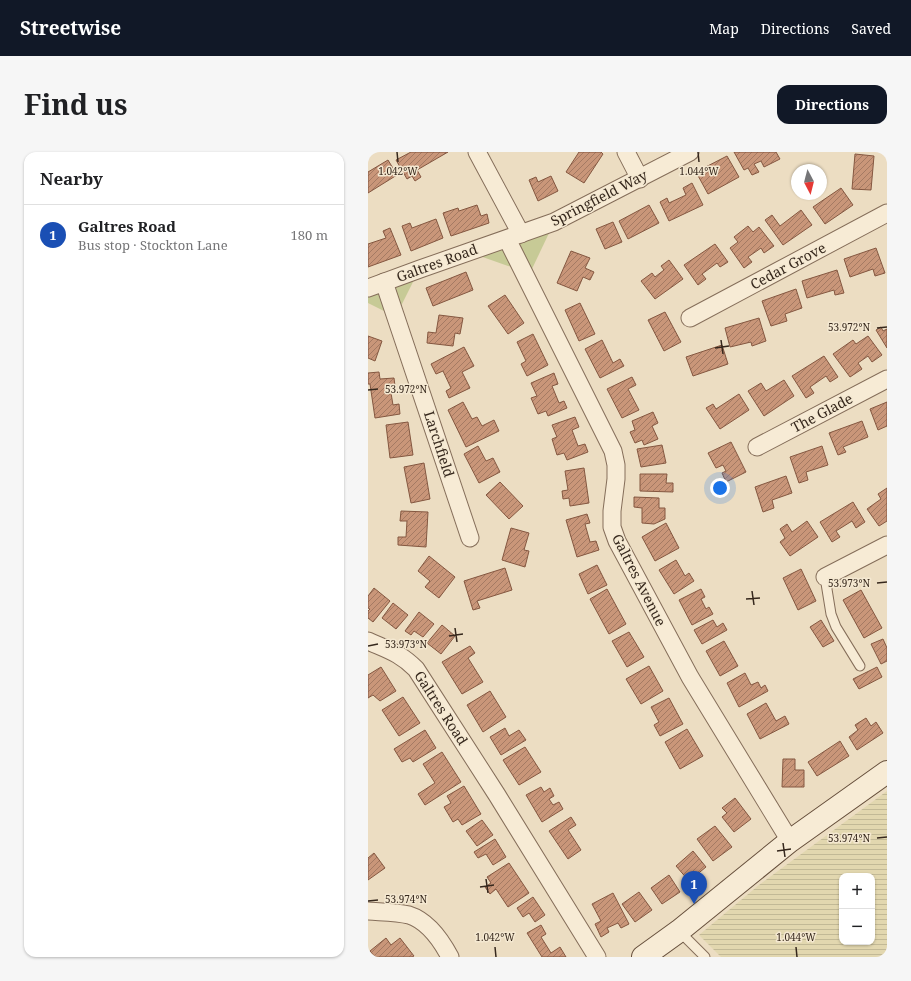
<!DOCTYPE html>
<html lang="en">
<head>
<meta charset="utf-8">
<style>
	body { margin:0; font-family:"Noto Serif",serif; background:#f6f6f6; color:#202124 }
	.controls { position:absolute; right:12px; bottom:12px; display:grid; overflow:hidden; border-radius:8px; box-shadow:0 1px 3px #0004 }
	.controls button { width:36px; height:36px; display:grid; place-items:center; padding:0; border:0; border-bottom:1px solid #e0e0e0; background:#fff; color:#202124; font:20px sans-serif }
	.compass { position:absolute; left:423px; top:12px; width:36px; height:36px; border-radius:50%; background:#fff; box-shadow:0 1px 3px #0004; rotate:173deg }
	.you { position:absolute; left:352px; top:336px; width:14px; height:14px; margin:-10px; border:3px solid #fff; border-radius:50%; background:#1a73e8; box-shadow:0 0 0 6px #1a73e833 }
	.badge { display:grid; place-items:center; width:26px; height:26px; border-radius:50%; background:#111827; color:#fff; font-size:13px; font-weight:700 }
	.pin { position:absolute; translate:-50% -33px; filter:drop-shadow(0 1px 2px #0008) }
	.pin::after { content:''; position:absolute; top:21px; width:14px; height:12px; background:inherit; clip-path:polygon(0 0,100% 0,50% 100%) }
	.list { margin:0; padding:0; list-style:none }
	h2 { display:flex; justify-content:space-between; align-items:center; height:52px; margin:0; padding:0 16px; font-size:17px }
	h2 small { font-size:13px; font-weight:400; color:#757577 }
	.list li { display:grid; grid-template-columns:26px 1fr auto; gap:12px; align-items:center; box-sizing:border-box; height:60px; padding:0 16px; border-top:1px solid #e0e0e0 }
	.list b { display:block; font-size:15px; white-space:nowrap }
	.list p { margin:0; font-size:13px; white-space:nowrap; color:#757577 }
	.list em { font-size:13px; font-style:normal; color:#757577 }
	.map { position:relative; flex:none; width:519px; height:805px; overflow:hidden; border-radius:12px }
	header { display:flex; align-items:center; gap:24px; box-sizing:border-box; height:56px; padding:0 20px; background:#111827; color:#fff }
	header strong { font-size:19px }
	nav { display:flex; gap:22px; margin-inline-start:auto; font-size:14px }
	.intro { display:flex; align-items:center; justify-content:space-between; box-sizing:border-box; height:96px; padding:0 24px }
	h1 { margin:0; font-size:28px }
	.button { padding:10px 18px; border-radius:12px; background:#111827; color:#fff; font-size:14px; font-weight:700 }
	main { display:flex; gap:24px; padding:0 24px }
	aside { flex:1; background:#fff; border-radius:12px; box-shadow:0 1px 3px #0004 }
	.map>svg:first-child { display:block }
</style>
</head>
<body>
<header>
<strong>Streetwise</strong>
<nav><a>Map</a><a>Directions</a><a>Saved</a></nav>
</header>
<div class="intro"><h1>Find us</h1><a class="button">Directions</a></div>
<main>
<aside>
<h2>Nearby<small></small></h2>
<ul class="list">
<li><span class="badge" style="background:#1a4fb4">1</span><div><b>Galtres Road</b><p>Bus stop · Stockton Lane</p></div><em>180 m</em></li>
</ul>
</aside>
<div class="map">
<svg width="519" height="805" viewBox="0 0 519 805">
	<defs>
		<pattern id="farmland-rules" width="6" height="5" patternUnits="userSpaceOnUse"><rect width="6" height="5" fill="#e2d7af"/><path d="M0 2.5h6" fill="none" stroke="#c2b996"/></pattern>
		<pattern id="building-hatch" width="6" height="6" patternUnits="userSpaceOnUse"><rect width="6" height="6" fill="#c99679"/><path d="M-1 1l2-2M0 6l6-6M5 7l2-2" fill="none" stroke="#a47a63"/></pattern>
	</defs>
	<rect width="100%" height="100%" fill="#ecddc2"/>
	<path fill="url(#farmland-rules)" fill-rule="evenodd" d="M519 639V805H353L331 783 391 733ZM474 724H504V790H474Z"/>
	<g fill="#c7ca96">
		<path d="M182 79 163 119 140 114 109 103Z"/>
		<path d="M48 124 32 156 18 160 0 151V143Z"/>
	</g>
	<g fill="url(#building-hatch)" stroke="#845740">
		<path d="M43 0H80L49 18 53 25 47 29 44 24 39 27 28 8Z"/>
		<path d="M211 0H233L235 2 216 31 198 20Z"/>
		<path d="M366 0H408L412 7 396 15 393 9 386 12 391 20 384 23 380 16 376 18Z"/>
		<path d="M487 2 506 4 503 38 484 37Z"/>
		<path d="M359 4 371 25 340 42 328 20Z"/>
		<path d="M20 8 29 23 0 41V20Z"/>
		<path d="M183 24 190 39 170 49 161 28 168 25 170 30Z"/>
		<path d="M324 31 335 53 301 69 292 50 299 46 301 51 318 43 315 36Z"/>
		<path d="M473 36 485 53 457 72 445 55Z"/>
		<path d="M109 53 113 64 119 62 121 71 83 84 75 61 90 56 91 59Z"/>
		<path d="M281 53 291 71 260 87 251 69Z"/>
		<path d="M433 58 444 73 415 93 397 68 404 63 412 74Z"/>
		<path d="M68 67 75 86 43 99 34 74 42 71 44 76Z"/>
		<path d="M245 70 254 90 237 97 228 77Z"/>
		<path d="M380 74 385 80 391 75 406 94 396 101 393 96 380 105 384 110 376 116 362 96 370 90 366 85Z"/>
		<path d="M22 76 33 103 0 115V92L18 86 15 79Z"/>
		<path d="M347 92 360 110 352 115 349 111 334 122 338 127 330 133 316 113Z"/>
		<path d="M508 96 517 121 507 124 505 117 482 125 476 107Z"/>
		<path d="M203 99 222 106 217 116 226 120 222 128 215 125 209 139 189 131Z"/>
		<path d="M301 108 315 127 287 147 273 129 284 121 287 125 296 118 293 114Z"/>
		<path d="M469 118 476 141 467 143 466 138 439 146 434 129Z"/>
		<path d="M98 120 105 138 65 154 58 136Z"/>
		<path d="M428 137 434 156 417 162 419 169 403 174 394 149Z"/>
		<path d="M137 143 156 171 140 182 120 154Z"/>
		<path d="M212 151 227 182 211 189 197 158Z"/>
		<path d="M297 160 313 190 296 199 280 168Z"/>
		<path d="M71 163 95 166 92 182 87 181 85 194 59 191 60 180 68 181Z"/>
		<path d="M391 166 398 189 384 194 383 190 362 195 357 176Z"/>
		<path d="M513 175 515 179 519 177V196L508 178Z"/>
		<path d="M165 182 180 213 159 224 153 212 158 209 149 190Z"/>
		<path d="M0 184 14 189 7 209 0 206Z"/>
		<path d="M500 184 514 203 504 210 500 204 490 211 494 217 482 225 465 202 485 188 488 192Z"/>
		<path d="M234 188 245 211 252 207 256 214 232 226 217 197Z"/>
		<path d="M354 193 360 212 325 224 318 205Z"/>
		<path d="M96 195 106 214 94 220 102 236 81 246 78 239 83 236 75 219 68 222 63 212Z"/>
		<path d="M456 204 470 225 462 230 458 224 442 235 446 241 438 246 424 224Z"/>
		<path d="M11 220 12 227 26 226 27 234 22 235 25 253 31 252 32 262 7 266 2 232H0V221Z"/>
		<path d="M186 221 190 232 184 234 191 251 196 249 199 256 180 264 178 259 170 262 163 246 169 244 163 231Z"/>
		<path d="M264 225 268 233 260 237 271 258 254 266 239 237Z"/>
		<path d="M416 228 426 244 396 264 380 239 393 231 398 239Z"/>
		<path d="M371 242 381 258 352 277 338 256 345 252 348 257Z"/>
		<path d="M95 250 104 267 109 265 114 274 126 268 131 279 98 295 80 258Z"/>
		<path d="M519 250V274L510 278 502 257Z"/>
		<path d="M285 260 290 271 284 274 290 287 276 293 274 288 267 291 262 280 267 278 264 269Z"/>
		<path d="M207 265 211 275 204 278 210 294 217 292 220 300 199 308 196 301 189 303 184 287 189 285 184 273Z"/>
		<path d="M494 269 500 285 475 295 478 300 470 303 461 281Z"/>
		<path d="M40 270 45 303 22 306 18 273Z"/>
		<path d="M363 290 378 320 358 330 354 321 358 319 355 313 348 316 340 301Z"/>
		<path d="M294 293 298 311 273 315 269 297Z"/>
		<path d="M110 294 118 309 125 306 132 320 111 331 96 302Z"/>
		<path d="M454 294 460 313 438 320 440 328 431 331 422 305Z"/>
		<path d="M56 311 62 347 43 351 36 315Z"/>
		<path d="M216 316 221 351 202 354 201 346 195 347 194 339 200 338 197 319Z"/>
		<path d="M272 322H299L298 331H305V340L272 339Z"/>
		<path d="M418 324 424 341 404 348 406 356 395 360 387 335Z"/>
		<path d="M132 330 155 354 141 367 118 343Z"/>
		<path d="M519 336V369L511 374 499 357 513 347 510 342Z"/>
		<path d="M266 345 291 346V356H297V367L286 372 274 371V356L266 355Z"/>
		<path d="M485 350 497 370 488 376 484 369 468 379 472 385 464 390 452 370Z"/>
		<path d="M33 359 60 360 58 395 30 393V385H38L39 369H32Z"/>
		<path d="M219 362 222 371 217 372 222 390 228 389 231 398 209 405 198 368Z"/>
		<path d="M439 369 450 385 422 404 412 390 417 386 412 377 419 372 424 380Z"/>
		<path d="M298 371 311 396 287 409 274 385Z"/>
		<path d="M143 376 161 381 156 398 161 399 157 415 134 408Z"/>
		<path d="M61 404 87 425 71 446 57 435 62 429 50 419Z"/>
		<path d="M308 408 317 424 321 421 326 429 306 442 291 418Z"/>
		<path d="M229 413 239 433 220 442 211 422Z"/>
		<path d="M137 416 144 438 109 449 112 456 105 458 96 429Z"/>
		<path d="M433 417 448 449 430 458 415 426Z"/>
		<path d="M6 436 22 449 5 470 0 466V459L2 457 0 456V444Z"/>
		<path d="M239 437 258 472 241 482 222 447Z"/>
		<path d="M333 437 337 445 333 447 338 457 341 455 345 462 324 473 311 448Z"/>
		<path d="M493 438 514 476 496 486 475 448Z"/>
		<path d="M25 451 40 463 28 477 14 466Z"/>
		<path d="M51 460 66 472 55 485 46 479 43 483 37 479Z"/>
		<path d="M345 468 349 475 355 471 359 478 334 492 326 478Z"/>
		<path d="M453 468 466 489 455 495 442 475Z"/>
		<path d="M74 473 87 484 73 502 59 491Z"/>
		<path d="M261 480 276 505 259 515 244 489Z"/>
		<path d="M515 487 519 496V509L513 512 503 492Z"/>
		<path d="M356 489 370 514 352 524 338 499Z"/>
		<path d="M102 494 107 501 100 506 115 530 94 542 74 510Z"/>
		<path d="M281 514 295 539 273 552 258 527Z"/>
		<path d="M13 515 28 539 12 549 5 543 0 546V523Z"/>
		<path d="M509 515 514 525 491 537 485 527Z"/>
		<path d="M377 521 383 533 390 530 393 536 397 533 400 539 371 555 359 531Z"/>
		<path d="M122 539 138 565 115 580 99 553Z"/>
		<path d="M35 545 52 571 31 584 14 558Z"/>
		<path d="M301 546 315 572 292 584 286 573 291 570 283 555Z"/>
		<path d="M398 551 408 569 417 564 421 572 392 587 379 562Z"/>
		<path d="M498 566 503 574 508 570 515 581 489 598 481 585 490 578 487 573Z"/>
		<path d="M137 576 141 584 151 578 158 588 133 603 122 585Z"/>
		<path d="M319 577 335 604 312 617 297 590Z"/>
		<path d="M57 578 68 596 45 610 42 606 34 610 26 597Z"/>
		<path d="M472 589 481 604 449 624 440 610Z"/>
		<path d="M157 595 173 620 151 633 135 608Z"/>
		<path d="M74 600 93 630 57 653 50 642 67 631 55 612Z"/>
		<path d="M415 607H427V618H436V635H414Z"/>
		<path d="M96 634 113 662 94 673 90 667 85 670 76 655 83 651 79 644Z"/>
		<path d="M173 635 176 640 182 636 186 644 181 647 185 653 191 650 195 657 174 670 158 643Z"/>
		<path d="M367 646 383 667 366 680 354 665 359 661 354 656Z"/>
		<path d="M203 665 208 673 200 678 213 698 200 707 181 679Z"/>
		<path d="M114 668 125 683 109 694 98 679Z"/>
		<path d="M347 674 364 695 345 709 329 687Z"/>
		<path d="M127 687 138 705 125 713 118 702 110 706 106 700Z"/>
		<path d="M325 699 338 715 321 729 308 714Z"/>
		<path d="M6 701 17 716 0 728V706Z"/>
		<path d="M141 711 161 741 140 755 128 737 122 742 117 735 123 731 119 725Z"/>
		<path d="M301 723 312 740 294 752 283 736Z"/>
		<path d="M271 740 284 758 267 770 254 752Z"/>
		<path d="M245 741 261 772 253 776 250 771 239 776 241 780 233 785 227 772 233 769 224 752Z"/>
		<path d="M165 745 177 763 167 770 161 761 155 765 149 756Z"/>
		<path d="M173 773 178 782 173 785 183 801 192 795 198 805H174L159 781Z"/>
		<path d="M18 786 23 793 32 786 46 804 44 805H7L2 799Z"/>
	</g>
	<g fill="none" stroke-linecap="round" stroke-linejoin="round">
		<defs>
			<g id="lane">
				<path d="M457 425 463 462 468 475 492 514"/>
				<path d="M311 779 337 805"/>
			</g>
			<g id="street">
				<path d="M109 0 153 82"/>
				<path d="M258 0 272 27"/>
				<path d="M139 87 245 299 248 313V327L244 359V375L249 389 322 525 422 689"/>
				<path d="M16 130 102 386"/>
				<path d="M0 136 52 117 186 70 322 0"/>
				<path d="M322 166 519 61"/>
				<path d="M389 295 519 227"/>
				<path d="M457 425 519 393"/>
				<path d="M0 489C20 498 32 501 48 517L129 643 229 805"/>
				<path d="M0 759C12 760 29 760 41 763 60 769 73 788 82 805"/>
			</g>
			<path id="secondary" d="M275 805 311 779 422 689 519 620"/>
		</defs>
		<use href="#lane" stroke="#856e5a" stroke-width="11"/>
		<use href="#street" stroke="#856e5a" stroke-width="19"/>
		<use href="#secondary" stroke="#67503d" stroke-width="24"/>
		<use href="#lane" stroke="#f7ebd5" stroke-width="9"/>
		<use href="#street" stroke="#f7ebd5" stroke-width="17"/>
		<use href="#secondary" stroke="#f7ebd5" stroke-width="22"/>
	</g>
	<path fill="none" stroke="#36281d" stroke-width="1.5" d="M29 0 30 10M330 0 331 10M509 176 519 175M353 188 355 202M347 196 361 194M0 238 10 237M509 431 519 430M384 439 386 453M378 447 392 446M87 476 89 490M81 484 95 482M0 494 10 492M509 686 519 685M415 691 417 705M409 699 423 697M118 727 120 741M112 735 126 733M0 749 10 748M127 795 128 805M428 795 429 805"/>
	<g text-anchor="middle" stroke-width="3" stroke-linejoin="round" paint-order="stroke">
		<g font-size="14" fill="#36281d" stroke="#f4e8d1">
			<text transform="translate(231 46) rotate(-27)" y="5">Springfield Way</text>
			<text transform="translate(69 111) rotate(-20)" y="5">Galtres Road</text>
			<text transform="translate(420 114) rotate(-28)" y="5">Cedar Grove</text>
			<text transform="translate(454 261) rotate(-28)" y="5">The Glade</text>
			<text transform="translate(71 292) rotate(72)" y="5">Larchfield</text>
			<text transform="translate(271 428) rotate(63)" y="5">Galtres Avenue</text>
			<text transform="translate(73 556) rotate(57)" y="5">Galtres Road</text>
		</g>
	</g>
	<g font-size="10" text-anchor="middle" fill="#36281d" stroke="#f4e8d1" stroke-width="3" stroke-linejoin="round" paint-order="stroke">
		<text x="30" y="23">1.042°W</text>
		<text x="331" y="23">1.044°W</text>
		<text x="481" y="179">53.972°N</text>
		<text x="38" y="241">53.972°N</text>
		<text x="481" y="435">53.973°N</text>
		<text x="38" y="496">53.973°N</text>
		<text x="481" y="690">53.974°N</text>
		<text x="38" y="751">53.974°N</text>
		<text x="127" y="789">1.042°W</text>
		<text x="428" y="789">1.044°W</text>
	</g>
</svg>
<div class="controls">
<button>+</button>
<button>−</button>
</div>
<svg class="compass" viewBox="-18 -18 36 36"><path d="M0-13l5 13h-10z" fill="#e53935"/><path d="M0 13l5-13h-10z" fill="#757577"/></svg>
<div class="you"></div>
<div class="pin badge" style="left:326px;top:752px;background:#1a4fb4">1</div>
</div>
</main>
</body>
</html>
